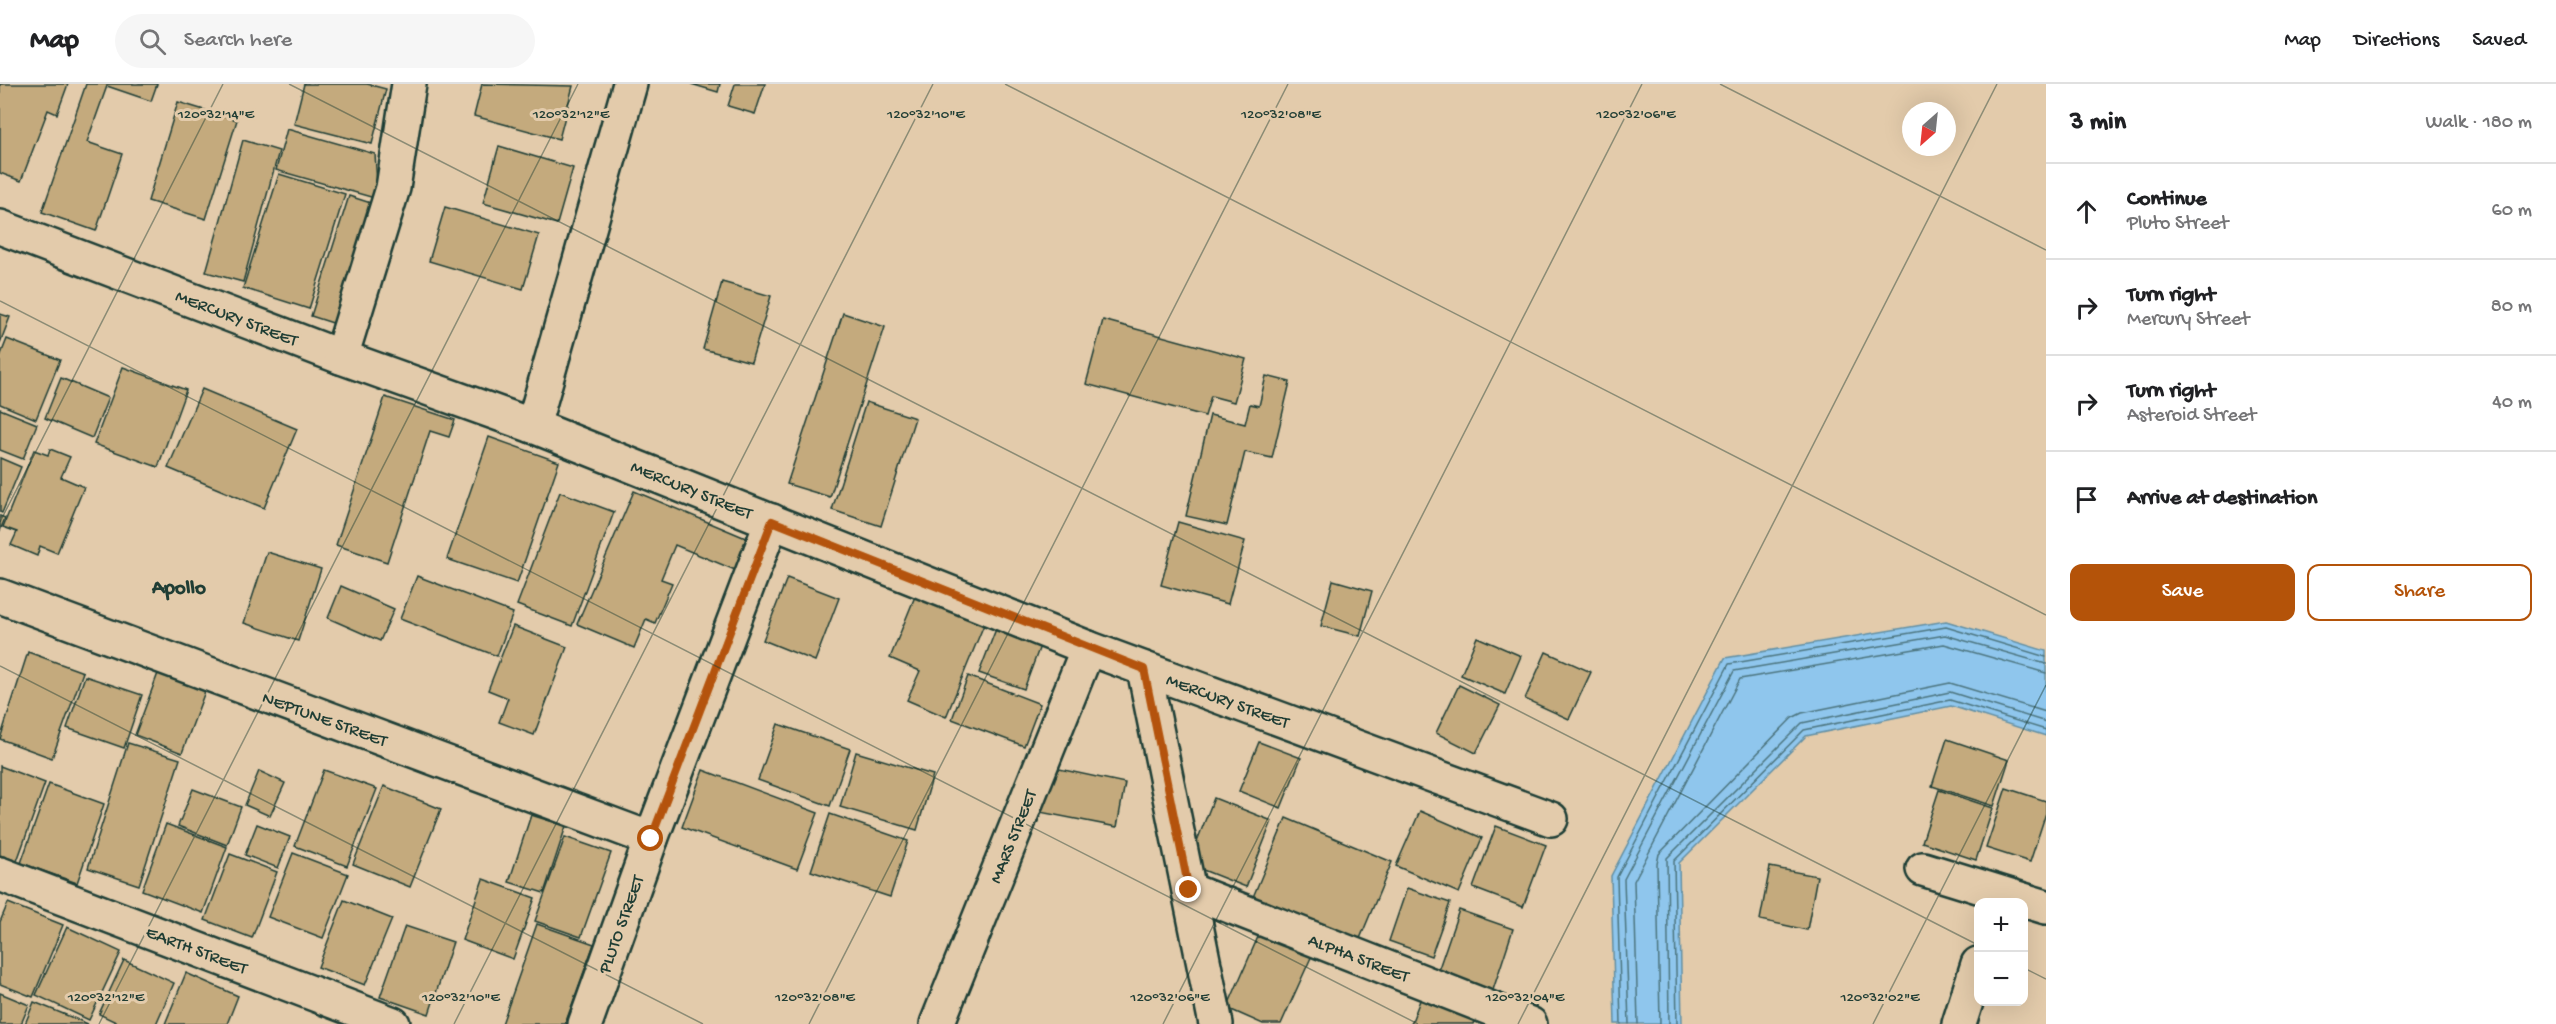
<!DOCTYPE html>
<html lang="en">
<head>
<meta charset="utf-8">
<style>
	body { margin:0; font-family:"Gochi Hand",sans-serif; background:#f6f6f6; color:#202124 }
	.controls { position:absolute; right:18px; bottom:18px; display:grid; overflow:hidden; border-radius:12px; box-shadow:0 6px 24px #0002 }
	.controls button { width:54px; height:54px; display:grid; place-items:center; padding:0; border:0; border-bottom:2px solid #e0e0e0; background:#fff; color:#202124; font:30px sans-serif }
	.compass { position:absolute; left:1902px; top:18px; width:54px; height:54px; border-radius:50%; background:#fff; box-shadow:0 6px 24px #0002; rotate:207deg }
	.stop { position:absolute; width:18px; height:18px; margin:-14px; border:4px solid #b45309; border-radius:50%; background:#fff }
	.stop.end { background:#b45309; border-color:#fff; box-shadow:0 2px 6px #0008 }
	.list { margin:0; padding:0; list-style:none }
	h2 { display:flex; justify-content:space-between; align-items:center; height:78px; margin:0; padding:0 24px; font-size:26px }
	h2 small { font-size:20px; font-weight:400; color:#757577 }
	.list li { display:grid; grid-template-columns:39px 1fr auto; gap:18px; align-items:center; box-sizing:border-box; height:96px; padding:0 24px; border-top:2px solid #e0e0e0 }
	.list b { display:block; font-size:22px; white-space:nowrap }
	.list p { margin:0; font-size:20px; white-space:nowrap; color:#757577 }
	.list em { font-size:20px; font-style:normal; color:#757577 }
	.actions { display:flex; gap:12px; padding:18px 24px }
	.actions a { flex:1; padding:14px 0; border:2px solid #b45309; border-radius:12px; text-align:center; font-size:21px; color:#b45309 }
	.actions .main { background:#b45309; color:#fff }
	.icon { flex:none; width:33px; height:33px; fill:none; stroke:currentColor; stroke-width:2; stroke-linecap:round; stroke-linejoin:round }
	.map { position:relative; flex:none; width:2046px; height:940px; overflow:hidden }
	header { display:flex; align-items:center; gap:36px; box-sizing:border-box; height:84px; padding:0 30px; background:#fff; border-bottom:2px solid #e0e0e0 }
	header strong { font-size:28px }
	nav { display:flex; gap:33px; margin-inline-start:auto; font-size:21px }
	.search { width:420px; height:54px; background:#f6f6f6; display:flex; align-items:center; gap:15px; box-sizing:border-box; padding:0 21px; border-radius:33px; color:#757577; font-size:22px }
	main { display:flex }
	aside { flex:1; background:#fff }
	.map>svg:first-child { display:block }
</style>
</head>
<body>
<header>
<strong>Map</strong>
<div class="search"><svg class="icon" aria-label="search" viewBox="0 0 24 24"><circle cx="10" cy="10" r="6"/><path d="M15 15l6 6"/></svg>Search here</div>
<nav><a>Map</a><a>Directions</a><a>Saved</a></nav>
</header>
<main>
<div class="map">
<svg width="2046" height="940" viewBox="0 0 2046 940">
	<rect width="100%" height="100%" fill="#e3cbab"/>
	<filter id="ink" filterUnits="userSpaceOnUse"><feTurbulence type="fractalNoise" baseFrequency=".0167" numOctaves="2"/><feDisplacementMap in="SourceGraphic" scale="12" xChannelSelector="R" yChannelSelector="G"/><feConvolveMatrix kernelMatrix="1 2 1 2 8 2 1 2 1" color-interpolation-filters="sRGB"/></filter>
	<g filter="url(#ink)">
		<path fill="#8fc6ed" stroke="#628fa3" stroke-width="1.5" d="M1946 537 2046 567V652L1951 622 1806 652 1679 779 1682 940H1615L1611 792 1725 574Z"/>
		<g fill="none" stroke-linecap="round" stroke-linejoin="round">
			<g stroke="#4c747e" stroke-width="1.5">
				<path d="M1621 940 1617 793 1729 580 1946 543 2046 573"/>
				<path d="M1629 940 1624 795 1734 587 1945 551 2046 580"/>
				<path d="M1638 940 1634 797 1740 595 1944 560 2046 589"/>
				<path d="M1660 940 1657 780 1659 770 1792 634 1802 629 1950 599 2046 628"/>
				<path d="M1669 940 1667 774 1802 639 1950 608 2046 638"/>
				<path d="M1677 940 1674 777 1804 646 1950 616 2046 646"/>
			</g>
		</g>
		<g fill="#c4aa7d" stroke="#1f3d34" stroke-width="1.5">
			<path d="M0 0H68L57 30 48 26 21 97 0 89Z"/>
			<path d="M86 0H157L151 17 107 2 87 58 122 70 96 147 42 128Z"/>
			<path d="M304 0H367L386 5 372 60 294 40Z"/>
			<path d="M482 0 573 2 559 55 474 32Z"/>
			<path d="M691 0H720L718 8Z"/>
			<path d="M735 0H765L755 30 728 22Z"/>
			<path d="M178 18 237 36 206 135 148 117Z"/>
			<path d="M287 45 375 70 378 115 276 86Z"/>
			<path d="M243 56 279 67 243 198 206 188Z"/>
			<path d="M499 62 573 84 557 140 483 119Z"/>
			<path d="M279 90 345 110 309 225 243 204Z"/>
			<path d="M349 112 380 122 342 242 311 232Z"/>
			<path d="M445 123 539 151 523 205 429 177Z"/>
			<path d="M722 198 771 212 751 278 703 265Z"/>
			<path d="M843 229 885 243 830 413 787 400Z"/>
			<path d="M0 230 10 233 0 259Z"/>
			<path d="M1103 236 1246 275 1234 318 1211 312 1205 332 1086 300Z"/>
			<path d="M7 255 60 276 36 335 0 320V273Z"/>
			<path d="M123 283 186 306 158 383 94 360Z"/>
			<path d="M1266 292 1290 298 1272 374 1245 368 1227 441 1186 432 1210 331 1245 340 1250 320 1259 322Z"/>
			<path d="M61 294 108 314 92 354 45 334Z"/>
			<path d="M202 305 297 345 264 424 168 384Z"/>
			<path d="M385 313 455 336 449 353 430 347 387 478 336 461Z"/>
			<path d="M866 318 915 334 881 442 832 426Z"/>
			<path d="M0 325 37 340 23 375 0 366Z"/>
			<path d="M489 353 559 378 517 499 447 475Z"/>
			<path d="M50 365 70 373 61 393 84 403 57 469 40 462 37 472 11 461 17 448 3 443 34 366 48 371Z"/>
			<path d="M0 374 21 383 2 429 0 428Z"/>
			<path d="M634 407 748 455 735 486 675 461 661 495 672 499 655 539 646 535 634 564 577 540Z"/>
			<path d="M560 408 614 428 572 542 517 521Z"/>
			<path d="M0 432 5 434 0 447Z"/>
			<path d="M1178 438 1245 457 1228 520 1161 501Z"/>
			<path d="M267 468 321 485 298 557 244 539Z"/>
			<path d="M417 492 513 529 497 572 400 535Z"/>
			<path d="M787 494 839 514 815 577 763 556Z"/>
			<path d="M1333 496 1372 507 1360 552 1321 542Z"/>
			<path d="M341 502 394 525 380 557 328 534Z"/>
			<path d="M916 510 985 538 946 633 907 616 920 587 890 574Z"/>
			<path d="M513 542 567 563 534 651 499 638 508 614 488 606Z"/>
			<path d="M996 545 1040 562 1024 605 979 589Z"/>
			<path d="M1477 553 1521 572 1505 610 1461 591Z"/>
			<path d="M28 568 83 588 52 674 0 655Z"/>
			<path d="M1546 568 1591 588 1569 635 1525 615Z"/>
			<path d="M160 584 207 602 182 669 135 651Z"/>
			<path d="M85 592 142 611 124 664 67 644Z"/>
			<path d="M968 592 1040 620 1024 662 952 635Z"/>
			<path d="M1459 601 1500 621 1476 669 1436 649Z"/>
			<path d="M778 640 850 665 830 722 758 696Z"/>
			<path d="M1947 655 2009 676 1994 722 1932 702Z"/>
			<path d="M1259 658 1301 674 1281 724 1239 707Z"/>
			<path d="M128 659 180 675 139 801 88 784Z"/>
			<path d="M856 668 933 691 917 746 840 723Z"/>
			<path d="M0 682 45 699 17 777 0 771Z"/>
			<path d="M1050 683 1125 699 1117 743 1040 728Z"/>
			<path d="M324 686 377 705 347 782 295 762Z"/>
			<path d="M703 686 818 729 797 785 682 743Z"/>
			<path d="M259 687 285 699 270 732 245 721Z"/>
			<path d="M49 700 104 720 77 799 21 779Z"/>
			<path d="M384 702 441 725 410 803 353 780Z"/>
			<path d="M2006 704 2046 717V729L2030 778 1986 764Z"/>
			<path d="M193 705 241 723 227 761 178 742Z"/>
			<path d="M1939 706 1993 724 1976 776 1922 758Z"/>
			<path d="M1214 714 1272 737 1246 803 1188 780Z"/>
			<path d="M1420 727 1482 754 1459 809 1396 782Z"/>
			<path d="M830 730 908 757 890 813 811 787Z"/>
			<path d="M531 731 566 742 544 809 509 798Z"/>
			<path d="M1286 734 1392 778 1359 857 1253 813Z"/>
			<path d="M166 740 227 763 203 829 142 806Z"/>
			<path d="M257 740 290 753 278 784 245 771Z"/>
			<path d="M1496 742 1546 761 1523 823 1473 804Z"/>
			<path d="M565 753 611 769 581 853 535 837Z"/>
			<path d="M293 769 348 790 323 854 268 833Z"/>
			<path d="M230 770 277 788 252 854 205 836Z"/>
			<path d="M1770 783 1817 792 1807 846 1760 836Z"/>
			<path d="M483 795 535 814 513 875 462 856Z"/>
			<path d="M1407 804 1450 819 1431 872 1389 857Z"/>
			<path d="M344 816 392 835 365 901 318 883Z"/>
			<path d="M8 819 63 841 33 913 0 900V838Z"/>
			<path d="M1459 826 1513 845 1493 906 1438 887Z"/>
			<path d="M537 840 594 860 565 940H502Z"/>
			<path d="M405 842 453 858 429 930 380 913Z"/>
			<path d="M67 843 121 868 89 936 36 911Z"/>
			<path d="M1261 846 1313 869 1281 940H1263L1227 924Z"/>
			<path d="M124 876 174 899 156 940H120L99 930Z"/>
			<path d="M186 889 238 912 227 940H165Z"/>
			<path d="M0 909 29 921 21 940H0Z"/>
			<path d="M1422 911 1477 932 1474 940H1411Z"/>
			<path d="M34 918 88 940H25Z"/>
		</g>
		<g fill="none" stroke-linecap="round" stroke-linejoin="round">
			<defs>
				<g id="street">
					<path d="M0 143 341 273 533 342 1088 564 1551 735"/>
					<path d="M341 273 393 104 409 0"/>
					<path d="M533 342 630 0"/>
					<path d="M0 512 651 755"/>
					<path d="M1144 585 1216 940"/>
					<path d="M1923 785 2046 823"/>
					<path d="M0 790 393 940"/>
					<path d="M1189 806 1530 940"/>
					<path d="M585 940 651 755 772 437"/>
					<path d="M937 940 1088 564"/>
					<path d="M1959 940 1978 880"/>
				</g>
			</defs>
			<use href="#street" stroke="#1f3d34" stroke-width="38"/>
			<use href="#street" stroke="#e3cbab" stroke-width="33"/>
		</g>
	</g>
	<g fill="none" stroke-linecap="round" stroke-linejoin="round" filter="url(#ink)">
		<path stroke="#b45309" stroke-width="8" d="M651 755 772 437 1144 585 1189 806"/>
	</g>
	<path fill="none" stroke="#1f3d34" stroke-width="1.5" stroke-opacity="0.45" d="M289 0 1978 861M1005 0 2046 531M1720 0 2046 166M0 217 1418 940M0 438 223 0M0 582 703 940M2024 884 2046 895M99 940 578 0M454 940 933 0M809 940 1288 0M1163 940 1642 0M1518 940 1997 0M1873 940 2046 601"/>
	<g text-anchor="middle" stroke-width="6" stroke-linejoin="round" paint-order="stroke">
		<g font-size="18" fill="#1f3d34" stroke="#e3cbab">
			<text transform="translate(237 233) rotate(21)" y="6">MERCURY STREET</text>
			<text transform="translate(692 405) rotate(22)" y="6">MERCURY STREET</text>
			<text transform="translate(1228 616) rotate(20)" y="6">MERCURY STREET</text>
			<text transform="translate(325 634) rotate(20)" y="6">NEPTUNE STREET</text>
			<text transform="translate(1012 752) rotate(-68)" y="6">MARS STREET</text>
			<text transform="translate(620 840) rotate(-70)" y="6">PLUTO STREET</text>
			<text transform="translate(197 865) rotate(21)" y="6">EARTH STREET</text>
			<text transform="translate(1359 873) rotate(21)" y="6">ALPHA STREET</text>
		</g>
		<g font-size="21" font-weight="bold" fill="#1f3d34" stroke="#e3cbab">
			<text x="179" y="509">Apollo</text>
		</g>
	</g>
	<g font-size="15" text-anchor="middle" fill="#1f3d34" stroke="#e3cbab" stroke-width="6" stroke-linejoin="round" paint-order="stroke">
		<text x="216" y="34">120°32'14"E</text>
		<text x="571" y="34">120°32'12"E</text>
		<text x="926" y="34">120°32'10"E</text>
		<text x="1281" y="34">120°32'08"E</text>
		<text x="1636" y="34">120°32'06"E</text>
		<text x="106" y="917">120°32'12"E</text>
		<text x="461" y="917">120°32'10"E</text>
		<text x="815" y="917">120°32'08"E</text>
		<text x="1170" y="917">120°32'06"E</text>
		<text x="1525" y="917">120°32'04"E</text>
		<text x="1880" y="917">120°32'02"E</text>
	</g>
</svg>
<div class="controls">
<button>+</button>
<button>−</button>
</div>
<svg class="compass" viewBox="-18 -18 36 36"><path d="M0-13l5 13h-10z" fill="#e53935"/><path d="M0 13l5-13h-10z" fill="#757577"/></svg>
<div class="stop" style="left:651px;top:755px"></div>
<div class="stop end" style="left:1189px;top:806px"></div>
</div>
<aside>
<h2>3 min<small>Walk · 180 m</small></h2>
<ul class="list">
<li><svg class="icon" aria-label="ahead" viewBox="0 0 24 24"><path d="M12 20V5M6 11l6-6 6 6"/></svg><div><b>Continue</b><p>Pluto Street</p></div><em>60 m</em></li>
<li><svg class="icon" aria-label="right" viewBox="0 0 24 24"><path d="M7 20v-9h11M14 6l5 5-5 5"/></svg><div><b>Turn right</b><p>Mercury Street</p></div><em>80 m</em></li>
<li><svg class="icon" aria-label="right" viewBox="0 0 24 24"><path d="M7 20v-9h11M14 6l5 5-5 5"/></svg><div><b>Turn right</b><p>Asteroid Street</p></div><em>40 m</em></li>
<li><svg class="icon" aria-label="arrive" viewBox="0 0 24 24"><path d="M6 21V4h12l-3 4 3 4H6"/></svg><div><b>Arrive at destination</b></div></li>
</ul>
<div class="actions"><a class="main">Save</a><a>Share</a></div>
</aside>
</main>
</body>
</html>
